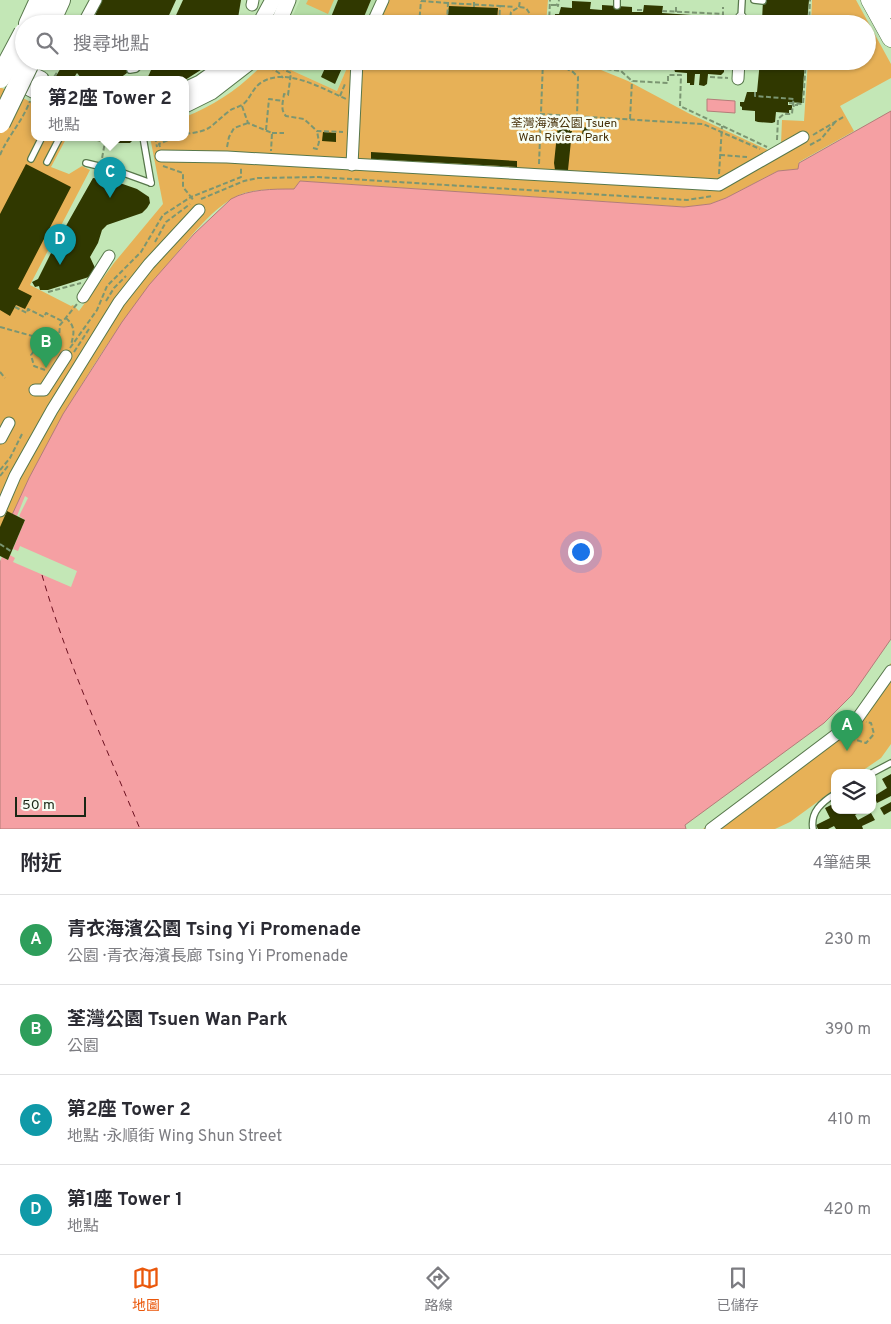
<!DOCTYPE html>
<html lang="zh-TW">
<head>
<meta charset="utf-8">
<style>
	body { margin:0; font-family:Overpass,"Noto Sans TC",sans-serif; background:#f7f7f7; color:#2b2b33 }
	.controls { position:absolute; right:15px; bottom:15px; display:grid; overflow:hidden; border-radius:10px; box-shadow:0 1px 4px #0004 }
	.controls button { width:45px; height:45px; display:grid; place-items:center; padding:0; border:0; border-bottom:1px solid #e1e1e2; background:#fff; color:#2b2b33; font:25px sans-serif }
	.scale { position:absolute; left:15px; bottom:12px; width:71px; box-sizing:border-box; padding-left:5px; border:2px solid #1a2715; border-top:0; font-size:14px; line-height:18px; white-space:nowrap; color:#1a2715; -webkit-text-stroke:4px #f7fef4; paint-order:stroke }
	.you { position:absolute; left:580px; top:551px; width:18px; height:18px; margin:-12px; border:4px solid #fff; border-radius:50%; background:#1a73e8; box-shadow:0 0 0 8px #1a73e833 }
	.badge { display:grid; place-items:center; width:32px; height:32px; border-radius:50%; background:#ea580c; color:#fff; font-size:16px; font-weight:700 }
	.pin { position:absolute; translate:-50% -41px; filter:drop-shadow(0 1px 2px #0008) }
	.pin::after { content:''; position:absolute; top:26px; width:18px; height:15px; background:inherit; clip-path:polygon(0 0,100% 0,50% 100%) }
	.popup { position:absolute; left:31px; top:76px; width:158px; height:65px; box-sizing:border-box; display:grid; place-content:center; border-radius:10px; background:#fff; filter:drop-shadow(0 1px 4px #0005); font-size:16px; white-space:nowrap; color:#7c7c81 }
	.popup b { font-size:19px; color:#2b2b33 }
	.popup::after { content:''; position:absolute; left:50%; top:100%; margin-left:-10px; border:10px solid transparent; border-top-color:#fff }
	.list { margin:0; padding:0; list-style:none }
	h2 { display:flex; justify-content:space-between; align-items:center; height:65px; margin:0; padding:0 20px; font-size:21px }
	h2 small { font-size:16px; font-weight:400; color:#7c7c81 }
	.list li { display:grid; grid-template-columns:32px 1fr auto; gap:15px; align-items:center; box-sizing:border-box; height:90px; padding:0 20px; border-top:1px solid #e1e1e2 }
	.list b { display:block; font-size:19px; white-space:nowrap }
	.list p { margin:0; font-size:16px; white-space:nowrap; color:#7c7c81 }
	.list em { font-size:16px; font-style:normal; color:#7c7c81 }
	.icon { flex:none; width:28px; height:28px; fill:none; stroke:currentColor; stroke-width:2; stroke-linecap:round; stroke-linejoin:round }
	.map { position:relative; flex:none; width:891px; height:829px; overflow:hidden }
	.search { position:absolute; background:#fff; box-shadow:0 1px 4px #0004; left:15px; right:15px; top:15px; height:55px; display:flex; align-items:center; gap:12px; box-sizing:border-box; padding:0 18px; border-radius:28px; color:#7c7c81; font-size:19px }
	.sheet { height:425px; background:#fff }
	nav { display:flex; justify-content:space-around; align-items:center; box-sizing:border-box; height:70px; border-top:1px solid #e1e1e2; background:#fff; font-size:14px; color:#7c7c81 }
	nav a { display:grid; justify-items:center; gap:2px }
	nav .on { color:#ea580c }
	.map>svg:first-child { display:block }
</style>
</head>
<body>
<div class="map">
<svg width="891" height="829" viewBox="0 0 891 829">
	<rect width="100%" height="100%" fill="#c3e7b6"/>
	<g fill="#b5dda6">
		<path d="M300 0H377L366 24H289Z"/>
		<path d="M271 61H350L337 91Z"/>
	</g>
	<g fill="#e7b157">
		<path d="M308 0H334L328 14 306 4Z"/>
		<path d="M377 0H548L546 24H366Z"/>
		<path d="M812 0H856L891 64V78L840 106 854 131 799 162 798 169 778 171 726 198 710 204 684 207 300 181 294 189C277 189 253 188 237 196 213 208 194 233 177 253 102 340 47 437 0 541V87L35 104V137H67L51 167 69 174 82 166 90 170 30 285 71 306 73 305 79 311 114 263 163 204 150 137H185V117C217 104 242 87 266 61H271L337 91 350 61H579L628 81 690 114 770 151 781 144 782 120 804 121 808 61H867V24H811Z"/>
		<path d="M891 663V744L881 758 859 773H835V789L790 822 775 829H703L850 719Z"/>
	</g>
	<g fill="#f5a0a3" stroke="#b37c78">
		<path d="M707 99 735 101V113L707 111Z"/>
		<path d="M891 111V639L852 695 824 723 685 825 686 829H0V541L29 478 63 414 122 322 149 285 194 234 231 199C249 189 273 189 294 189L300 181 684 207 710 204 726 198 778 171 798 169 799 163Z"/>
	</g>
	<path fill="#c3e7b6" d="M25 496 28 498 19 516 25 520 13 549 18 551 20 546 77 571 71 587 13 562 15 558 10 555 8 560 2 557 0 561V535L10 513 17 516Z"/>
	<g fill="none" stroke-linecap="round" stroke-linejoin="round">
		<path stroke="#6c1020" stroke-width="1" stroke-dasharray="6 5" stroke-linecap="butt" d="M42 575C67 662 105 745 140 829"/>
	</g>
	<g fill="#303800">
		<path d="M101 0H176L165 24H92Z"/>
		<path d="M183 0H241L237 24H172Z"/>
		<path d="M338 0H371L361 24H344L331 17Z"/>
		<path d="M763 0H809L807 24H755V21H762Z"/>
		<path d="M572 1 591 2 590 9 602 10V5L632 7V12H643L644 5 663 6 662 13 721 17V24H554L555 14H559L561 7 572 8Z"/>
		<path d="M449 6 498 8 497 22 447 19Z"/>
		<path d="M69 61H133L128 67 127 73 120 78 118 76 117 79H82L77 73 73 79 56 76 62 66 65 68Z"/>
		<path d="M155 61H215L185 80 147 79Z"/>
		<path d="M304 61H345L335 84 321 77 325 68 322 69Z"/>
		<path d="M642 61H721L720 67H724V72L721 75 708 74 707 84 704 86 699 85 700 74H695L694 85H690V83H687V73L675 72 673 65Z"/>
		<path d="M760 61H805L802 103 788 102V105H792V110H789V113L776 112 775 122 772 123 758 122 755 121V111L742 110V107L740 106V102H744L747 92H757Z"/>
		<path d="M558 125 570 126V131H572L568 170H555L554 163Z"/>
		<path d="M583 127 590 128 589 135 582 134Z"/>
		<path d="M323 132 336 133V142L322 141Z"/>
		<path d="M98 137H132V141L130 143H114L97 141Z"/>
		<path d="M371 152 517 161V167L371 159Z"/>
		<path d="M26 164 71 187 18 289 32 296 25 309 16 305 10 316 0 310V214Z"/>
		<path d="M113 171 117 182 137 189 149 197 150 203 147 208 142 213 107 225 102 230 98 243 90 257 96 270 92 276 48 290H40L39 286 35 287 32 282 38 279 56 243 55 239 58 240 93 178 109 180 106 173Z"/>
		<path d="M7 511 25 520 8 560 0 556V527Z"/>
		<path d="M891 774V796L877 803 874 796 887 788 882 779Z"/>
		<path d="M891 802V811L884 815 880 808Z"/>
		<path d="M835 803V810L839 812 844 810H864L855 815 858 820 871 813 875 820 862 826 863 829H836L834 826 828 829H818L816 825 830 818 825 808Z"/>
	</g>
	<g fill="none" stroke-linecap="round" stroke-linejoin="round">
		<defs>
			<g id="lane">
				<path d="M754 0 763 1"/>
				<path d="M617 6V0"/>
				<path d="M741 18 742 0"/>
				<path d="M130 70 136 69 143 61"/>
				<path d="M143 137 151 183"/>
				<path d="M31 159 42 137"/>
				<path d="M47 162 60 137"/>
				<path d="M86 163 115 170 151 183"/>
				<path d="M872 773 891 763"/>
				<path d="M813 829C810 812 822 802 835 794"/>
			</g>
			<g id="street">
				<path d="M252 5 253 0"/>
				<path d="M83 24 96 0"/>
				<path d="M372 24 383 0"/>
				<path d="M741 24V18"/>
				<path d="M63 62V61"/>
				<path d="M738 79 739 61"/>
				<path d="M161 156 227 157 719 185 803 137"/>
				<path d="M352 165 357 61"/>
				<path d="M83 297 109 256"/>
				<path d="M35 390H44L66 356"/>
				<path d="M0 437 1 438 9 423"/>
				<path d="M0 511 15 476 52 410 119 302 149 264 199 210"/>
				<path d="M711 829 857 719 891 671"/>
			</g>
			<g id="secondary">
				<path d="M260 24 273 0"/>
				<path d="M278 24 288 0"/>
				<path d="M17 67 41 79"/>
				<path d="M12 79 35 91"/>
				<path d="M185 90 200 83 231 61"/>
				<path d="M185 105 211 92 251 61"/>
			</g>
			<g id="primary">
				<path d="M870 0 891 38"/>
				<path d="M886 0 891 9"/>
			</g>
			<g id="highway">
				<path d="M29 24 40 0"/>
				<path d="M49 24 60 0"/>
			</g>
		</defs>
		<use href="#lane" stroke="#57774b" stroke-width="8"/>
		<use href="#street" stroke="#57774b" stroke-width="13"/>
		<use href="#secondary" stroke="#57774b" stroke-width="17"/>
		<use href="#primary" stroke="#57774b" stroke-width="19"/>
		<use href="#highway" stroke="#57774b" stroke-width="22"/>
		<g stroke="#7b9672" stroke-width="2" stroke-dasharray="5 2.5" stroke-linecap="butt">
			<path d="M421 1 448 3"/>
			<path d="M556 4 558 6 559 0"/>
			<path d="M500 6 515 7"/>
			<path d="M474 7V0"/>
			<path d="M519 7 520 0"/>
			<path d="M637 10H643"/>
			<path d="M662 11 723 14"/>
			<path d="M676 12V5"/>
			<path d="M419 21 473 24"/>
			<path d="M447 22 448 3 500 6 499 24"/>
			<path d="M419 24 421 1"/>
			<path d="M512 24 510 19 511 12 519 7 526 8 530 14 528 24"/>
			<path d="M549 24 550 0"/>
			<path d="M723 24V7"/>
			<path d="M809 24 810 0"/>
			<path d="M266 61 291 73 288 95 284 94C283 102 280 110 286 116L304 119 317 131 343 132"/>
			<path d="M552 61 573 72 578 77 577 117"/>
			<path d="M586 61 598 68 621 71 632 81 668 83V75H681L680 106 767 147"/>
			<path d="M753 61 752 67H754L755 61"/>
			<path d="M806 61 805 74H807"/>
			<path d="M263 63 279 73 283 78"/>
			<path d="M543 67 556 61"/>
			<path d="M54 77 58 71"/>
			<path d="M710 77 728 78"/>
			<path d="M755 92V96L794 99 793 102"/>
			<path d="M340 96 345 84"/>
			<path d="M789 103 803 104 805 74"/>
			<path d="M795 105H798"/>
			<path d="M242 106 248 123 272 133 271 151"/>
			<path d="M540 114 703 124 760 149"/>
			<path d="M630 119 632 81"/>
			<path d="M266 130 269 99 283 101"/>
			<path d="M272 133H284"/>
			<path d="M185 134C212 131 209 127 228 112 232 108 237 108 242 105 250 100 252 88 262 82 287 67 323 89 346 99"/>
			<path d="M813 135 845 116"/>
			<path d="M155 137 157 147"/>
			<path d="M777 140 778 119 784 114H792L793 102"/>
			<path d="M810 145 821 139 836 121"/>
			<path d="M160 147 159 144 175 137"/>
			<path d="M227 147 229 137 234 128 248 123"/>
			<path d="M313 148 317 149 319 142 317 131"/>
			<path d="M0 155C8 136 22 122 30 101"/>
			<path d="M720 155 747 157"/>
			<path d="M539 164 543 61"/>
			<path d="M163 166 183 173V187L191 197 241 177V168"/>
			<path d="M719 174 722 126"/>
			<path d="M201 199 244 181 258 178 318 177 687 200 713 196"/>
			<path d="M155 242 166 222 190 204"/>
			<path d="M48 292 81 283"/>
			<path d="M106 301 114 288 126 276"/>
			<path d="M15 307 27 313 28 309 44 317 46 313 62 321"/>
			<path d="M66 318C76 327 74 333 71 345"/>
			<path d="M0 327 36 337 46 344 58 348"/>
			<path d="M58 348 60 325 77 304"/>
			<path d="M70 348 97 310 107 286 141 252 163 215 191 197 194 201"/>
			<path d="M74 352 89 329"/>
			<path d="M45 370 34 366 31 355 34 351 46 344"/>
			<path d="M0 372 5 378"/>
			<path d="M0 470 10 458 22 434"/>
			<path d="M0 476 8 466"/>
			<path d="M0 544 12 552"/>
			<path d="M850 738 866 743 874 734 871 723 866 722"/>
		</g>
		<use href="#lane" stroke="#fff" stroke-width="5.5"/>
		<use href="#street" stroke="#fff" stroke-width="11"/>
		<use href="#secondary" stroke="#fff" stroke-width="15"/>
		<use href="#primary" stroke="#fff" stroke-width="18"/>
		<use href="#highway" stroke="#fff" stroke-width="20"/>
		<defs>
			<g id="highway-bridge">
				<path d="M0 78 24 33"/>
				<path d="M0 123 30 61"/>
			</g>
		</defs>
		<use href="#highway-bridge" stroke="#57774b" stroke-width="22" stroke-linecap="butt"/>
		<g stroke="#7b9672" stroke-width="2" stroke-dasharray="5 2.5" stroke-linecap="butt">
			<path d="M551 5H557"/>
			<path d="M793 102 794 108"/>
			<path d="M98 180 105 142"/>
		</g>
		<use href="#highway-bridge" stroke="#fff" stroke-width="20"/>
	</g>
	<g text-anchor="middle" stroke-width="5" stroke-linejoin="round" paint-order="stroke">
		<g font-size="12" fill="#463008" stroke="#f7fef4">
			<text x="564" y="127">荃灣海濱公園 Tsuen<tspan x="564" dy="14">Wan Riviera Park</tspan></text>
		</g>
	</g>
</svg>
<div class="controls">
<button><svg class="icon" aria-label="layers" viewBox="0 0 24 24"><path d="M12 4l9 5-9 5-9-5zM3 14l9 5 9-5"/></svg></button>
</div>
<div class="scale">50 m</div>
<div class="you"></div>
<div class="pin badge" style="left:847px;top:751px;background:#2e9e5b">A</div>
<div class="pin badge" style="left:46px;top:368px;background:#2e9e5b">B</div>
<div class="pin badge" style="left:110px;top:198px;background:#0f9aa8">C</div>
<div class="popup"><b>第2座 Tower 2</b>地點</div>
<div class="pin badge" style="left:60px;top:265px;background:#0f9aa8">D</div>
<div class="search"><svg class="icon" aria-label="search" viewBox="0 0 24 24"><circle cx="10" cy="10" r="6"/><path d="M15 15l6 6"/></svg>搜尋地點</div>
</div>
<section class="sheet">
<h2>附近<small>4筆結果</small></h2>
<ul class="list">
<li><span class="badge" style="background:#2e9e5b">A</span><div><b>青衣海濱公園 Tsing Yi Promenade</b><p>公園 · 青衣海濱長廊 Tsing Yi Promenade</p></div><em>230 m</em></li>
<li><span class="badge" style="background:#2e9e5b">B</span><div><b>荃灣公園 Tsuen Wan Park</b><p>公園</p></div><em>390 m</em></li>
<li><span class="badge" style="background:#0f9aa8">C</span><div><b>第2座 Tower 2</b><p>地點 · 永順街 Wing Shun Street</p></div><em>410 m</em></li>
<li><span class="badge" style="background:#0f9aa8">D</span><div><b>第1座 Tower 1</b><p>地點</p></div><em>420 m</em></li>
</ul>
</section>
<nav>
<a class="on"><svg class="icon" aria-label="map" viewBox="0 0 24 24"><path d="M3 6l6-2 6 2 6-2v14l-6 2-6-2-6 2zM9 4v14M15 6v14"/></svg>地圖</a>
<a><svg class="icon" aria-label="directions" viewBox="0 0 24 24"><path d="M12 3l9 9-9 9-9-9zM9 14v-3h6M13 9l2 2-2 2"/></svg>路線</a>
<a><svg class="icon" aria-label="saved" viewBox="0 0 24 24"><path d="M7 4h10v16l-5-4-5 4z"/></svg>已儲存</a>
</nav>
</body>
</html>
